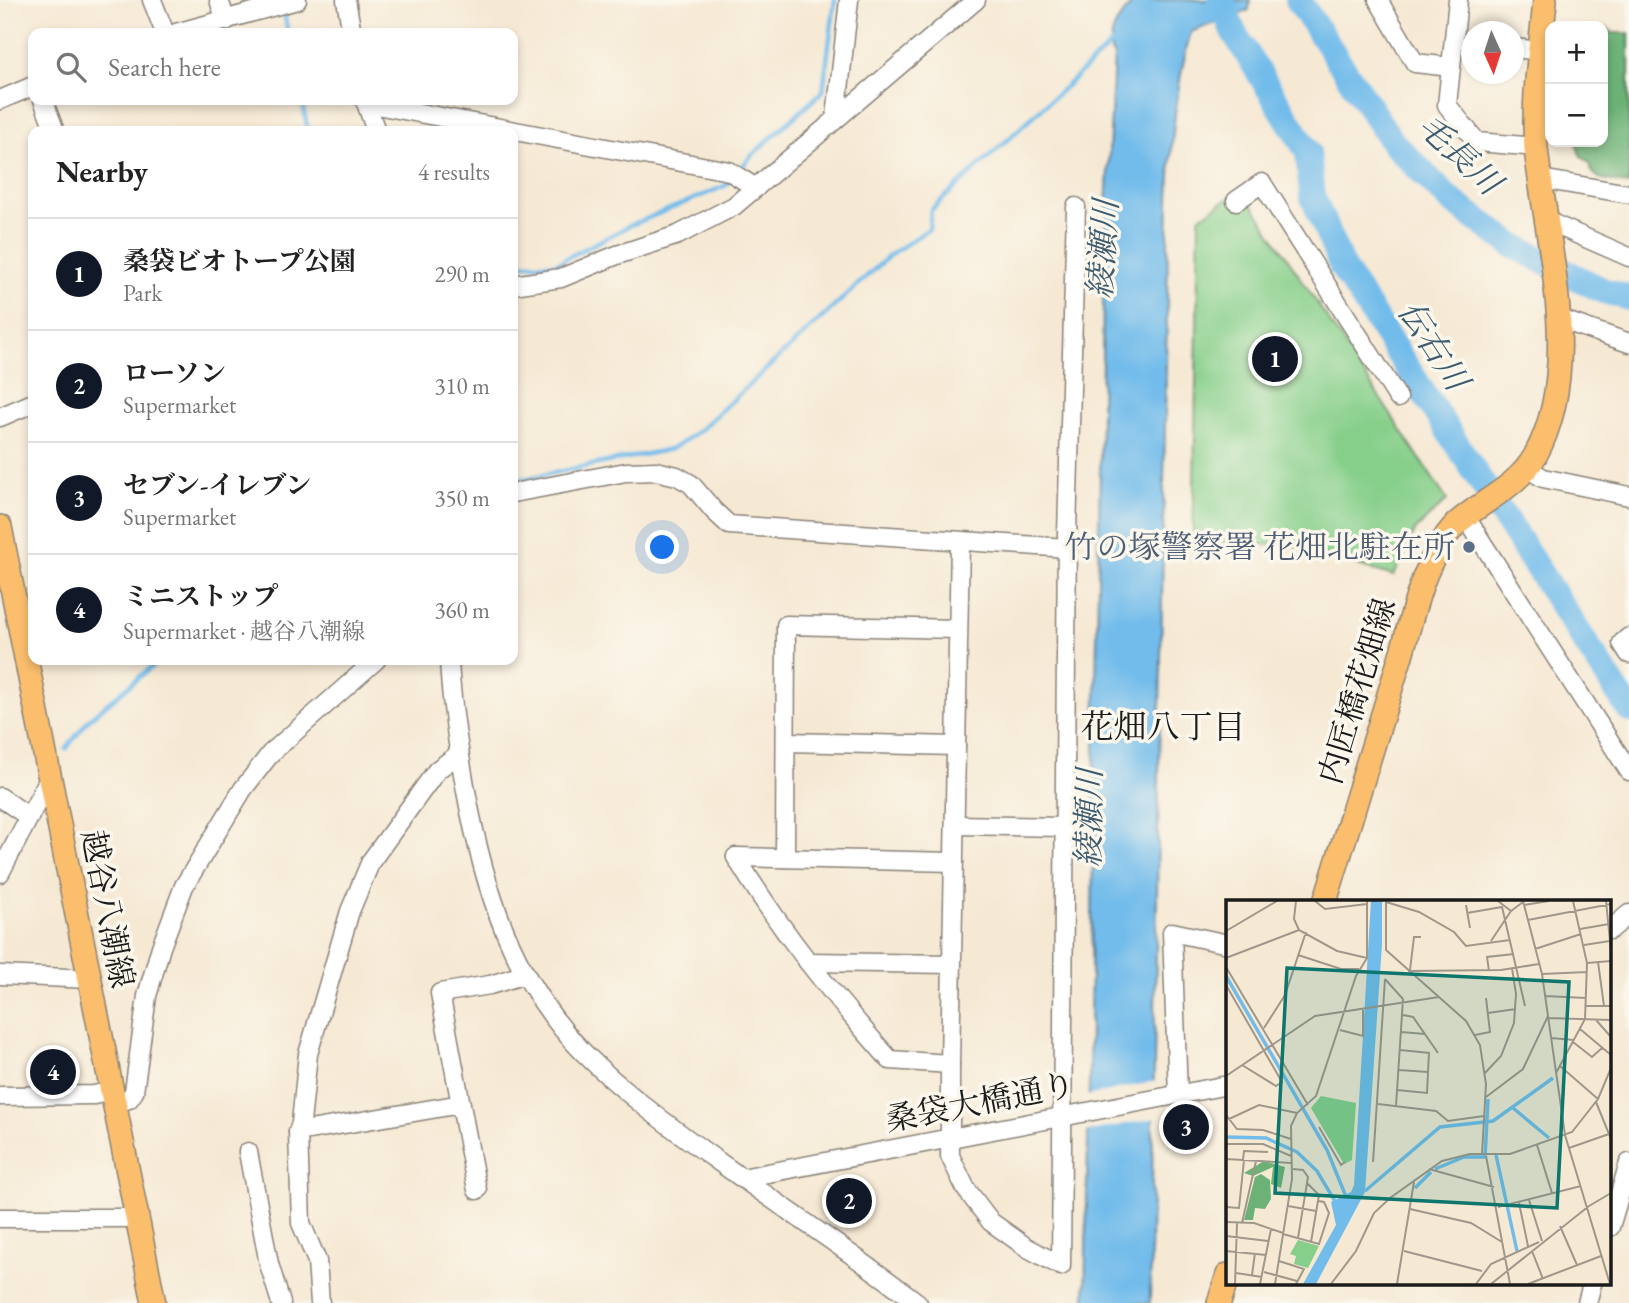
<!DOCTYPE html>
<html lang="en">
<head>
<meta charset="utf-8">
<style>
	body { margin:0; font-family:"EB Garamond","Noto Serif JP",serif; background:#f6f6f6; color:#222 }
	.controls { position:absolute; right:21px; top:21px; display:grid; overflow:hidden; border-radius:14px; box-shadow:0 4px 10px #0003 }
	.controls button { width:63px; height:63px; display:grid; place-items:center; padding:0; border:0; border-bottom:2px solid #e0e0e0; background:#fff; color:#222; font:35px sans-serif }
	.compass { position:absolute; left:1461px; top:21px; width:63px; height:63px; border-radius:50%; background:#fff; box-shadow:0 4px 10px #0003; rotate:177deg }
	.you { position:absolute; left:663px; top:548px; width:24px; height:24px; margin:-18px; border:5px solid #fff; border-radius:50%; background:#1a73e8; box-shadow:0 0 0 10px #1a73e833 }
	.badge { display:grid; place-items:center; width:46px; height:46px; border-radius:50%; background:#111827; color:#fff; font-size:23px; font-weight:700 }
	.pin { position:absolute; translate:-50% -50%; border:4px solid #fff; box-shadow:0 2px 7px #0006 }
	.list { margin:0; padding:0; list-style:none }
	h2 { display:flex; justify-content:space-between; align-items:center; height:91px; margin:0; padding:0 28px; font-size:30px }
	h2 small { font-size:23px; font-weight:400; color:#767676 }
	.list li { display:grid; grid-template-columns:46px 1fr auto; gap:21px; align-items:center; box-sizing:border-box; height:112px; padding:0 28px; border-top:2px solid #e0e0e0 }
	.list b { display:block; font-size:26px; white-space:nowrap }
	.list p { margin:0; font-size:23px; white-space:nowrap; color:#767676 }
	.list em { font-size:23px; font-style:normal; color:#767676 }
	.icon { flex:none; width:38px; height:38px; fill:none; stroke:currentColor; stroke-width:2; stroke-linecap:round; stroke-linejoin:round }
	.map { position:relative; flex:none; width:1629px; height:1303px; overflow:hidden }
	.search { position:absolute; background:#fff; box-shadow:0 4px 10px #0003; left:28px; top:28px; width:490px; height:77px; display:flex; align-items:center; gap:18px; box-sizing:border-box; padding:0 24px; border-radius:14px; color:#767676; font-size:26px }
	.panel { position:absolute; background:#fff; box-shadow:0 4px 10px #0003; left:28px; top:126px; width:490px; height:539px; border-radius:14px }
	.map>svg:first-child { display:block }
</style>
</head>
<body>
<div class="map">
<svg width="1629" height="1303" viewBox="0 0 1629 1303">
	<rect width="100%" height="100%" fill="#fbf7ec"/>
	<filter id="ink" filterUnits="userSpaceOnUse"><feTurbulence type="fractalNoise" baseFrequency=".0143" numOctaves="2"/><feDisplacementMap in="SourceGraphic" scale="14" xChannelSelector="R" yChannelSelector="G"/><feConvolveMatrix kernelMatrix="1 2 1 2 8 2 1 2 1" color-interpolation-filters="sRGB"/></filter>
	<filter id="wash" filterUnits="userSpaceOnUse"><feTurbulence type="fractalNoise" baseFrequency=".00686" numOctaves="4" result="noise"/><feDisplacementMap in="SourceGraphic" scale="28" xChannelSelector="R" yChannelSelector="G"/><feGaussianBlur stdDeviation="1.57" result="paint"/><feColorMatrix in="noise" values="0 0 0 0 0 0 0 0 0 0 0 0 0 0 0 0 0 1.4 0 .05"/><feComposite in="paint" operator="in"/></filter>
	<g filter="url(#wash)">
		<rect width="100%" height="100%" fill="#f6e9d4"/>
		<path fill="#86cf8a" stroke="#517653" stroke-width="2" d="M1242 189 1447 500 1416 529 1394 576 1286 545 1193 543 1199 218Z"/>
		<path fill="#6cb276" stroke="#446749" stroke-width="2" d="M1607 28 1613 33H1629V185L1599 178 1590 170V164L1580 155 1576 143 1603 142V30Z"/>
		<path fill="#72bceb" stroke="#476c84" stroke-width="2" d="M1134 0H1250L1249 10 1193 31 1190 35C1166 123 1169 217 1167 307L1150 1303H1085L1104 247 1113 76 1114 55 1111 52C1110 24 1119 22 1134 0Z"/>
		<path fill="#f6e9d4" d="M1156 1081V1118L1086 1132V1096Z"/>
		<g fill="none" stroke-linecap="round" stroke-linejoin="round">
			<g stroke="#72bceb" stroke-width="4.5">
				<path d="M283 8 288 33"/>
				<path d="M302 100 308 131"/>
				<path d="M738 172 751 156 823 91 835 0"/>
				<path d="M513 264H555L629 226 725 186 732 178"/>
				<path d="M513 481 672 449 699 431 890 255 929 229 931 210 1114 42"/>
				<path d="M66 749 89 719 160 660"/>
			</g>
			<g stroke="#72bceb" stroke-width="26">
				<path d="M1221 0 1233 31 1308 152 1312 195 1342 267 1629 710"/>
				<path d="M1298 0 1393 143 1450 200 1514 246 1604 291 1629 298"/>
			</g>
		</g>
	</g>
	<g filter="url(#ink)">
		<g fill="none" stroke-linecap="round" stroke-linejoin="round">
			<defs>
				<g id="minor">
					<path d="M152 0 165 33"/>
					<path d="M219 0 226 21"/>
					<path d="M346 0 352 33"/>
					<path d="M1378 0 1415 63 1451 67"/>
					<path d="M1458 0 1447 105 1477 142 1536 147"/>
					<path d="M176 33 297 0"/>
					<path d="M1514 48 1540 51"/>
					<path d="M0 100 33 86"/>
					<path d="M43 100 55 131"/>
					<path d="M365 100 376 131"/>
					<path d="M366 103 729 171 756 188"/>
					<path d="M836 117 849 0"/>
					<path d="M1541 179 1629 194"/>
					<path d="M1236 201 1262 183 1398 398"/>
					<path d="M1547 221 1629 257"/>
					<path d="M513 285 561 278 617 255 678 235 734 206 976 0"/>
					<path d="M1557 318 1629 343"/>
					<path d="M0 417 33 403"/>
					<path d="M1527 468 1543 478 1629 496"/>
					<path d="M513 493 626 472 656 471 677 476 691 484 714 511 729 525 1068 548"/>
					<path d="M1465 516 1629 771"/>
					<path d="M960 542 950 1064V1156L966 1189 991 1222 1026 1247 1061 1266 1067 534 1076 207"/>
					<path d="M1629 637 1622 643 1629 654"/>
					<path d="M449 660C451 704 458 747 466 791 484 889 512 979 583 1052 623 1092 669 1126 715 1159 782 1207 852 1253 918 1303"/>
					<path d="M786 742 956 746"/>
					<path d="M0 797 29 817"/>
					<path d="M955 825 1064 827"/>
					<path d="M736 857C781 932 832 994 890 1060L950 1064"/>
					<path d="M736 857 954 862"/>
					<path d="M785 858 786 625 957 629"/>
					<path d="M0 873 50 777"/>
					<path d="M1610 930 1629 914"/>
					<path d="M808 962 952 964"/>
					<path d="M0 975 91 979"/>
					<path d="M1178 1095 1172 932 1228 944"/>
					<path d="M0 1096 94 1095 112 1091"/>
					<path d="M114 1103 129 1099 134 1092 147 996 161 947 184 886 243 789 271 753 376 660"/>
					<path d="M298 1132 461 1104"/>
					<path d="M248 1152 269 1264 281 1303"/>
					<path d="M742 1178 1228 1085"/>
					<path d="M477 1190 440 993 490 985 526 974"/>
					<path d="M0 1218H137"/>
					<path d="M1610 1227 1629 1163"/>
					<path d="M320 1303 317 1261 301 1223 298 1132 301 1123 308 1054 350 911 371 861 437 770 459 754"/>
					<path d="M1587 1303 1592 1284"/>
				</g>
				<g id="major">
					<path d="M0 527 154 1303"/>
					<path d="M1325 902C1350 822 1374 742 1399 662 1413 616 1422 561 1455 525 1481 501 1517 488 1535 456 1584 368 1546 243 1536 148 1532 99 1541 49 1545 0"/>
					<path d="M1219 1303 1228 1275"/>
				</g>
			</defs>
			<use href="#minor" stroke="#898278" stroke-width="21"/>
			<use href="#major" stroke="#898278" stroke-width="26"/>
			<use href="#minor" stroke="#fff" stroke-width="18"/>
			<use href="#major" stroke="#fabe6d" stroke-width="23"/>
		</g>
	</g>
	<circle fill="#5c6f8a" stroke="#fbf7ec" stroke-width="2.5" cx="1469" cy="547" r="7"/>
	<g text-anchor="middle" stroke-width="7" stroke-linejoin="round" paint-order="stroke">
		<g font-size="32" fill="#4e5e75" stroke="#fbf7ec" text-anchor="end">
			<text x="1455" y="558">竹の塚警察署 花畑北駐在所</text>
		</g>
		<g font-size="32" fill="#1c1c1c" stroke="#fbf7ec">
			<text transform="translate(1357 691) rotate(-73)" y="11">内匠橋花畑線</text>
			<text transform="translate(108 909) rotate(79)" y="11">越谷八潮線</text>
			<text transform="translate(980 1102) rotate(-11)" y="11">桑袋大橋通り</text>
		</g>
		<g font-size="33" font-style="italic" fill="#3e5c6f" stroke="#fbf7ec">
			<text transform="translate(1460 154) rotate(43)" y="12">毛長川</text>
			<text transform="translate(1102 249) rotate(-86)" y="12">綾瀬川</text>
			<text transform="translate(1434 345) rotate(57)" y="12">伝右川</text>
			<text transform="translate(1088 818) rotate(-89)" y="12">綾瀬川</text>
		</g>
		<g font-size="33" fill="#1c1c1c" stroke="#fbf7ec">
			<text x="1163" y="738">花畑八丁目</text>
		</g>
	</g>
	<g transform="translate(1226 900)">
		<rect width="385" height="385" fill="#f6e9d4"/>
		<path d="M95 196 130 203 126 260 118 264 85 208ZM72 340 93 346 82 368 68 364 70 356 64 354Z" fill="#86cf8a"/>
		<path d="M38 261 59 267 55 288 45 284 47 267 27 276 18 273ZM35 274 44 280 45 299 39 309 29 308 27 320H18L29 277Z" fill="#6cb276"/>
		<path d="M145 1H156V45L139 292 90 384H77L110 325 105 302 125 292 128 285Z" fill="#72bceb"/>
		<path fill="none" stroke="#72bceb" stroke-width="3.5" d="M0 76 101 250 121 299M287 208 323 238M0 237 40 238 71 252 91 271 110 303M270 255 291 351M209 269 238 257H259L262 199M189 288 205 272M139 291 214 227 267 221 327 178"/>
		<path fill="none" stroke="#9f978a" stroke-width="2" d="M70 1 68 19 73 30 111 51 141 58V1M89 1 99 9 141 4M160 1V50L240 121 254 145 260 184 256 254M272 1 285 11 297 2M297 1 316 74 339 235 384 384M380 1 385 51M160 2 193 12 228 32 240 46 284 40M240 5 244 28M298 5 323 1M241 13 276 7 299 106M302 20 385 4M354 29 383 24M0 31 51 1M265 41 285 11M358 45 384 41M309 49 355 34M72 55 115 69H133M0 58 73 30M372 62 378 106M361 63 385 61M0 67 82 205M184 70 188 37H195M182 71 275 70 313 64M263 71 261 57 288 54M316 74 361 72M159 79 177 99 170 206M0 85 56 182 50 186 16 165M319 96 360 98M360 106H385M262 113 290 109M177 115 187 117 212 153M322 118 385 120M370 120 385 137M38 128 59 95 80 32M354 129 385 155M114 130 137 136V108M175 132 199 134M249 135 264 132 260 98M325 138 348 140M347 142 366 157 376 148M174 150 204 153M334 166 372 199M173 170 202 172M259 173 275 156 288 123 290 94 286 68M330 173 359 119 361 63 347 1M0 176 89 116 213 97M171 190 201 193 203 152M260 197 297 169 322 116M370 202 385 239M152 204 210 211 222 221 258 216M0 215 11 229 37 230 65 239M3 219 33 205 71 213M93 227 115 265 119 262M0 244H37L65 256M311 245 326 293M343 248 383 234M260 256 284 384M0 259 65 263M17 260 18 251 42 252M147 262 159 79M67 269 77 270 82 277 72 338M203 269 268 287M81 283 93 295 85 342M303 300 316 341M293 303 302 346M62 306 90 311M363 306 385 293M0 307 13 308 18 260M272 307 355 286M184 309 245 323 276 342M0 322 28 323 57 333M16 323 30 261M334 326 351 365M57 334 93 344 103 313 98 302 92 301M0 336 42 341M0 351 40 355M178 351 256 371M306 351 317 379M53 361 78 369 70 384M38 372 71 381M10 373 36 377M26 375 29 353M9 384 11 323M34 384 45 329M49 384 66 279 65 226 71 213 90 196 130 76 141 58M105 384 130 351 148 313 164 298 216 261 244 254H284L346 232 372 199 385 168M171 384 188 282M250 384 265 364 313 342M265 384 363 306M302 384 375 356"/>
		<path fill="#0f766e" fill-opacity="0.15" stroke="#0f766e" stroke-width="3.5" d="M61 68 343 82 331 308 49 293Z"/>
		<rect width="385" height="385" fill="none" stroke="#1c1c1c" stroke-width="3.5"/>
	</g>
</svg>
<div class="controls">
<button>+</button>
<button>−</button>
</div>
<svg class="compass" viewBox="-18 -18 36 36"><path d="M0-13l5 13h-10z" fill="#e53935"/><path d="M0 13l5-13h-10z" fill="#767676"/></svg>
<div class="you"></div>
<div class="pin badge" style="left:1275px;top:359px">1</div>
<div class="pin badge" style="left:849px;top:1201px">2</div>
<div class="pin badge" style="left:1186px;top:1127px">3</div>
<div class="pin badge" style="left:53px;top:1072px">4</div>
<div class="search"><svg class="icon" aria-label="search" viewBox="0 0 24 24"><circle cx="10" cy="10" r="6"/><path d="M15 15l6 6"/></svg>Search here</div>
<section class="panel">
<h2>Nearby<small>4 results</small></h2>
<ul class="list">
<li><span class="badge">1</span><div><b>桑袋ビオトープ公園</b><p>Park</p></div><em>290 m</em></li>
<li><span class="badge">2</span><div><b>ローソン</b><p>Supermarket</p></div><em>310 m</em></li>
<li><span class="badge">3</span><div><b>セブン-イレブン</b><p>Supermarket</p></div><em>350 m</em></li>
<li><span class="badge">4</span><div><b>ミニストップ</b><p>Supermarket · 越谷八潮線</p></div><em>360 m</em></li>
</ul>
</section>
</div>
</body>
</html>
